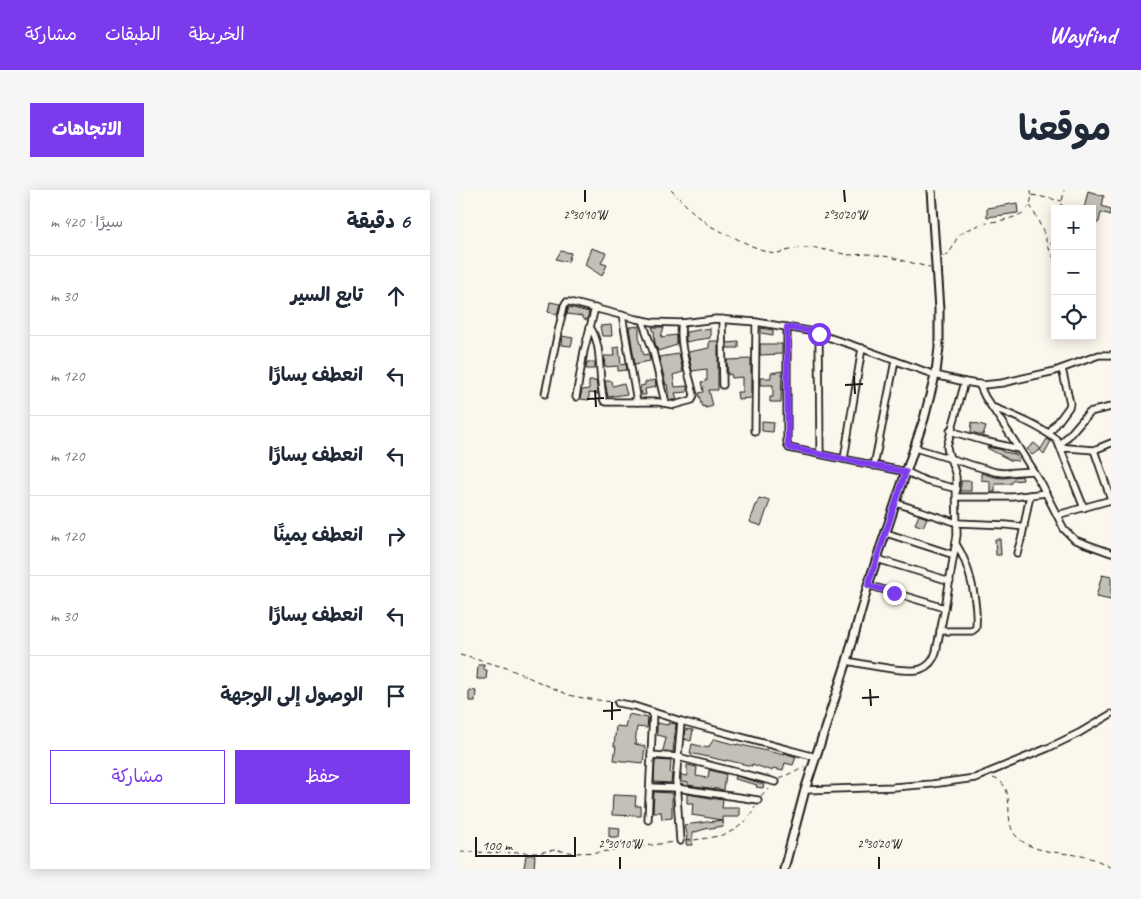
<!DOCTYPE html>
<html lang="ar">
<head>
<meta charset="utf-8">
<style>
	body { margin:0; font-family:Caveat,"Playpen Sans Arabic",sans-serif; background:#f6f6f7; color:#1f2937; direction:rtl }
	.controls { position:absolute; right:15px; top:15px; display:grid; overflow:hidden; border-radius:0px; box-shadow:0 2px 12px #0003 }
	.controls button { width:45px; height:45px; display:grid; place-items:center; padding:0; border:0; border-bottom:1px solid #e0e1e3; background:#fff; color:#1f2937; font:25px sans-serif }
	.scale { position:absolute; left:15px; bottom:12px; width:101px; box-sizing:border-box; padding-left:5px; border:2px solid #1c1c1c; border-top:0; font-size:14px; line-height:18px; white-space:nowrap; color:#1c1c1c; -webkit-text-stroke:4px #fbf7ec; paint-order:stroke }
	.stop { position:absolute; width:15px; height:15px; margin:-11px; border:4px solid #7c3aed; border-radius:50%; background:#fff }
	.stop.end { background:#7c3aed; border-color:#fff; box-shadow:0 1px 5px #0008 }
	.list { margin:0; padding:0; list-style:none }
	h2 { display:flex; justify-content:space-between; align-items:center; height:65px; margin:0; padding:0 20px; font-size:21px }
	h2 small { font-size:16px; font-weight:400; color:#747a83 }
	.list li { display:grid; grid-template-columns:32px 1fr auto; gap:15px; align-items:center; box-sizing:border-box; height:80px; padding:0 20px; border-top:1px solid #e0e1e3 }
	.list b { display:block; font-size:19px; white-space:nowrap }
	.list em { font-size:16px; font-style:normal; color:#747a83 }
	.actions { display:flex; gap:10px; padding:15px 20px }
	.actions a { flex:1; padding:11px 0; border:1px solid #7c3aed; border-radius:0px; text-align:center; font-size:18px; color:#7c3aed }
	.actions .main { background:#7c3aed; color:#fff }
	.icon { flex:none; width:28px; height:28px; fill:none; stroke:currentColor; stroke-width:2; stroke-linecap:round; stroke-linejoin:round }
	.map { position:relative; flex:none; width:651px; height:679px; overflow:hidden; direction:ltr; border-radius:0px }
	header { display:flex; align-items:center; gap:30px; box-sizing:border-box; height:70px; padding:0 25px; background:#7c3aed; color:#fff }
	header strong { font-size:24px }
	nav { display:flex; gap:28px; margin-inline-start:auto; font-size:18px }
	.intro { display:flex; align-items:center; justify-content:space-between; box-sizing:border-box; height:120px; padding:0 30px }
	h1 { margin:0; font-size:35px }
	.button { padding:12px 22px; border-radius:0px; background:#7c3aed; color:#fff; font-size:18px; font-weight:700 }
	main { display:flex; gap:30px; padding:0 30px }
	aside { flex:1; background:#fff; border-radius:0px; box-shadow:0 2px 12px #0003 }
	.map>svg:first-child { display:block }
</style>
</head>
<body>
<header>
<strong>Wayfind</strong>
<nav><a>الخريطة</a><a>الطبقات</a><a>مشاركة</a></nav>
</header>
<div class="intro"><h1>موقعنا</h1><a class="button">الاتجاهات</a></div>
<main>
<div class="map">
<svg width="651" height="679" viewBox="0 0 651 679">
	<rect width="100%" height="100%" fill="#fbf7ec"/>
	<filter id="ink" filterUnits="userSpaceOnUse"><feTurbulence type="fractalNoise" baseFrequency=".02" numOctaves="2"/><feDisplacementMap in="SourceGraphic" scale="10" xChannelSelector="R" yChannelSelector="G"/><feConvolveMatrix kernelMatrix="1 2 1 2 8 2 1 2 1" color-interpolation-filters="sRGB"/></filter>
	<g filter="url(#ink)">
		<g fill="#c3c0b8" stroke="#1c1c1c">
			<path d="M628 1 644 6 642 16 651 19V25L641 22 639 32 632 31V19H624Z"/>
			<path d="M557 13 558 23 527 27V18Z"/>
			<path d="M131 58 146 63 141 73 147 75 142 86 125 75Z"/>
			<path d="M101 61 111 63 108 72 96 69Z"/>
			<path d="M90 112 100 114 97 124 88 122Z"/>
			<path d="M109 117 129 122 127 130 122 128V126L107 124Z"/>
			<path d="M151 135 152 146H142L140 136Z"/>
			<path d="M179 136V146L184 165 189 164 190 171 175 174 169 137Z"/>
			<path d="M192 137H204L201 147 217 145V155L198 161 195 153 194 140H193Z"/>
			<path d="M250 138V148L235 150 226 152V142Z"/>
			<path d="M301 138 313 140V145L301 143Z"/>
			<path d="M102 146 113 148 111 156 101 155Z"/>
			<path d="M249 151H258V200H249L253 216 246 218 245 216 243 217 239 203 244 202 242 192 247 191V179L232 181 228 162 249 158Z"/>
			<path d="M279 152V158H267V153Z"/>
			<path d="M300 154H322V164L300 165Z"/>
			<path d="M159 157 161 175 166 174 167 180 158 181V176L145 177 144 166H154L153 158Z"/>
			<path d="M219 164 223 182 213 185 215 197 227 196V202L215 203 217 209 214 210 209 209 207 194 206 195 199 167Z"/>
			<path d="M291 169V208L278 209 277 202H282V187L272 188 271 184 268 185 267 170Z"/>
			<path d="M127 172H135V179H126Z"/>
			<path d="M322 181 321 212H310V207H313V195H300V188H311V183Z"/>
			<path d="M195 190 196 197 185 199 186 205H181L180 196 185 195V192Z"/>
			<path d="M129 191H136L138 204 129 203V210L120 209 122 200 129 199Z"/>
			<path d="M145 191H152L153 196 164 193 167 204 148 207Z"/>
			<path d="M302 231 314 232 313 242 302 241Z"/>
			<path d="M512 232 526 236 523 245 511 242Z"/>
			<path d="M587 249 591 251 584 264 580 260Z"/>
			<path d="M574 253 581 259 572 265 567 259Z"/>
			<path d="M527 257 543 260V262L556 264 558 271 550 270 527 258Z"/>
			<path d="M521 283 534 287 543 288 562 286 563 290 553 291 551 294H535V302H530V291L521 290Z"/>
			<rect x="501" y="291" width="10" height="10"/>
			<path d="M299 308 310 311 301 336 289 332 295 315H296Z"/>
			<path d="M459 325 467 328 463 337 455 334Z"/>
			<path d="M535 349H540L541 365H536Z"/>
			<path d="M642 385 651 387V410L636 407Z"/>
			<path d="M18 475H24V480H27L26 489H17Z"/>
			<path d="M9 500 16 501 15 511H9Z"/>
			<path d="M168 524 188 528 187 538 177 537 175 554 185 556 183 573 154 570 156 556H154L156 536 165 537Z"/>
			<path d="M197 533 208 535V533L216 534 213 562 203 561 206 547 197 545Z"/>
			<path d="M225 539 233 540 231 551 224 549Z"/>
			<path d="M254 549 277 555V554L324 565V563L336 567 333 575 325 573 323 581 313 579 312 581 292 574V576L266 570V571L230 563 232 554 248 558Z"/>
			<path d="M195 570 211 571 210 583 212 584 211 593 194 592Z"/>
			<path d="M227 575 237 577 236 586 248 588 249 580 266 584 264 600 228 595V593L221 592V585L227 586Z"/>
			<path d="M275 586 304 594 303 598 296 597 297 595 274 589Z"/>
			<path d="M194 602 212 603V628L202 629 201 622H193Z"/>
			<path d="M227 604 263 610 262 618H279V627H262V630L232 625 233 613H227Z"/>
			<path d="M153 605 176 606 175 616H181V626L152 625Z"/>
			<path d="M262 630 263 636 245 639 232 643V655H226L227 643 226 644 224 635Z"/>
			<path d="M149 637 160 638 159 647H149Z"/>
			<path d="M66 665H75L74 679 64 678Z"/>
		</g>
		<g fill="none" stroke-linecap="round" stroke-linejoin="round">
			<defs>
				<g id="minor">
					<path d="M162 125 177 212"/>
					<path d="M262 129 263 195"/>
					<path d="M182 130 193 161 205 213"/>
					<path d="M130 137C144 157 137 188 144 211L146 212H198L214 215 232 210 234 205C229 183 218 155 222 133"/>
					<path d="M327 137V253L329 258 447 282 466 291 497 299"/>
					<path d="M359 144 360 264"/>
					<path d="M519 194 525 207 553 249 580 292 604 339 615 350 651 363"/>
					<path d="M85 204 98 142 104 116 106 112H110L176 129 192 132 222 133 256 129 296 132 349 141 392 155 475 185 505 192 523 195 542 193 595 181 639 165H651"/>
					<path d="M116 207 124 161 135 118"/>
					<path d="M532 217C554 226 578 235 597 250L624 318"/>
					<path d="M295 241 296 132"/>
					<path d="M490 241 528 252 559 259"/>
					<path d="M589 244 609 217 610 213 602 179"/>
					<path d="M600 256 629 222 651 217"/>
					<path d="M455 258 535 282 544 283 573 281"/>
					<path d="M601 259 608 258 634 260 651 253"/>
					<path d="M634 260 651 309"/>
					<path d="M384 269 402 158"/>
					<path d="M414 276 435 171"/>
					<path d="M497 307H553L586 303"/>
					<path d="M436 313 497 333 547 335 564 337"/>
					<path d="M597 325 651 310"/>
					<path d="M426 343 494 365"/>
					<path d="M557 363 562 346 570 305"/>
					<path d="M417 369 490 391"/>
					<path d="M485 418 497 345 496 287C494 276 488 267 487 256L505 192"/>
					<path d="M480 441H512L516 438C518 413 510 375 496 354"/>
					<path d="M387 471C404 474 447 484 461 479 469 476 474 469 476 462L485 418 408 395"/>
					<path d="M158 513 174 516 221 531 356 567"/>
					<path d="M191 565 218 567 315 592"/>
					<path d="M190 597 216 598 298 610"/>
					<path d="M345 600 433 597 472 594 515 588 588 558 619 543 651 524"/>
					<path d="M188 630 193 522"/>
					<path d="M220 651 216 591 221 531"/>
				</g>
				<path id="tertiary" d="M324 679 345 600 387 471 408 395 464 229 476 182 479 157V120L471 0"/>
			</defs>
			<use href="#minor" stroke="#1c1c1c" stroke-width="9"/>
			<use href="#tertiary" stroke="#1c1c1c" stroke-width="11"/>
			<g stroke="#1c1c1c" stroke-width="1" stroke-dasharray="5 4" stroke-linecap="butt">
				<path d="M211 0 238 27 250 36 292 56 308 62 317 63 339 58H356L389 65 409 64 430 67 464 76 470 77"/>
				<path d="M572 5 602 11"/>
				<path d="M570 15C575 24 580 34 584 44 587 53 588 63 595 69"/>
				<path d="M601 19 604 0"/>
				<path d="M588 55 595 49"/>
				<path d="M483 66C497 60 492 49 502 43 507 40 512 37 516 36 537 28 576 33 571 0"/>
				<path d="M0 465 47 478 109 505 123 508 152 512"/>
				<path d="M533 588C559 596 541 629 556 646 574 665 603 661 626 667 636 669 643 673 651 678"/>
				<path d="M319 589 345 576"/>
				<path d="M301 606 308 598"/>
				<path d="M225 651C256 647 280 647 295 616"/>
				<path d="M0 662 75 663 95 660 116 663 141 662 214 652"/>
			</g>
			<use href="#minor" stroke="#fbf7ec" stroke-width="5.5"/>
			<use href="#tertiary" stroke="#fbf7ec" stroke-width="7"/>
		</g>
	</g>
	<g fill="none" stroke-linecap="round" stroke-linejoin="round" filter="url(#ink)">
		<path stroke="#7c3aed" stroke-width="6" d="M359 144 349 141 327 137 328 255 330 258 446 282 408 395 434 403"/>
	</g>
	<path fill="none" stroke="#1c1c1c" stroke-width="2" d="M125 0V12M384 0 385 12M394 186 395 204M385 195 403 194M135 200 136 217M127 209 144 208M410 499 411 516M402 508 419 507M152 512V530M143 521 161 520M160 667V679M419 667V679"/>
	<g font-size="12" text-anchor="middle" fill="#1c1c1c" stroke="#fbf7ec" stroke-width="4" stroke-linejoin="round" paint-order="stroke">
		<text x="125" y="29">2°30'10"W</text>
		<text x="385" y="29">2°30'20"W</text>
		<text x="160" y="658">2°30'10"W</text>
		<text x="419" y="658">2°30'20"W</text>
	</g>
</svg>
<div class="controls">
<button>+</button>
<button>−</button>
<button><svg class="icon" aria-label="locate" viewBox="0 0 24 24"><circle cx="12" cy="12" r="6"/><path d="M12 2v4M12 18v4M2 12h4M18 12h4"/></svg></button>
</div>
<div class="scale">100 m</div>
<div class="stop" style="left:359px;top:144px"></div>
<div class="stop end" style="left:434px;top:403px"></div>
</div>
<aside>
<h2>6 دقيقة<small>سيرًا · 420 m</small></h2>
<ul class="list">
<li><svg class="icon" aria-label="ahead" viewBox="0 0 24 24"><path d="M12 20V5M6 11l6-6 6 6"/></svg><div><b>تابع السير</b></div><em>30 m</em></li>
<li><svg class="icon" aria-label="left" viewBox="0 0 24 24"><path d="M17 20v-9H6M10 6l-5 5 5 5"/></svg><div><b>انعطف يسارًا</b></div><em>120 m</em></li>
<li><svg class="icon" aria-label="left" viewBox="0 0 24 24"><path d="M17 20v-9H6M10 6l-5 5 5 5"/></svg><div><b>انعطف يسارًا</b></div><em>120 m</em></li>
<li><svg class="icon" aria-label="right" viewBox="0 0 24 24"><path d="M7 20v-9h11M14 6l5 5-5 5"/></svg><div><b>انعطف يمينًا</b></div><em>120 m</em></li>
<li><svg class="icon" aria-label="left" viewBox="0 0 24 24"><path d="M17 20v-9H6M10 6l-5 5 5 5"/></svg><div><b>انعطف يسارًا</b></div><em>30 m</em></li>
<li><svg class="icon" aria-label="arrive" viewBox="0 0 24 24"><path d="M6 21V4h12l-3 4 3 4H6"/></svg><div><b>الوصول إلى الوجهة</b></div></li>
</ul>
<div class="actions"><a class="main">حفظ</a><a>مشاركة</a></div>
</aside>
</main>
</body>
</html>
